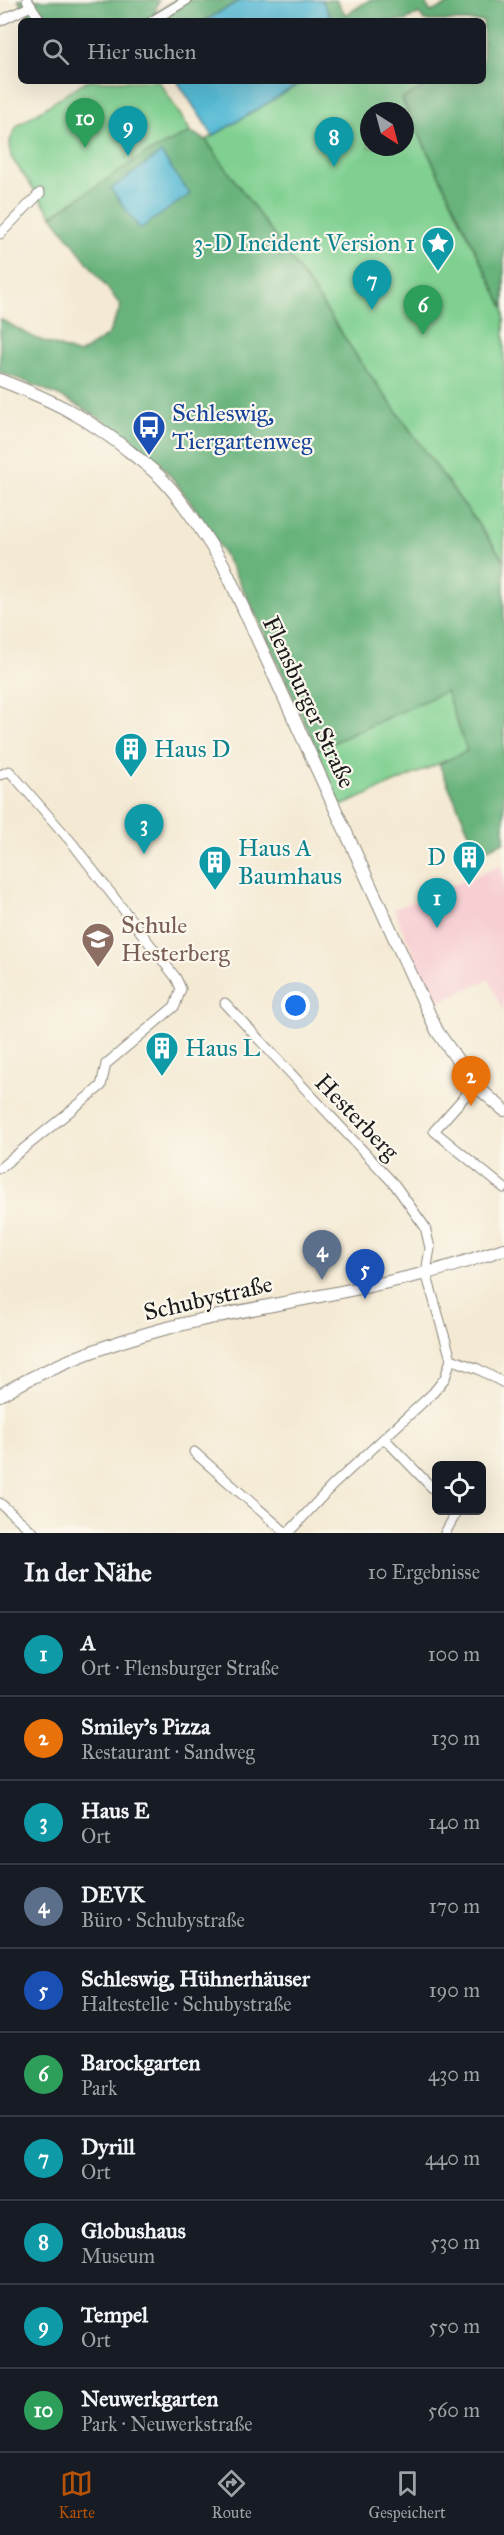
<!DOCTYPE html>
<html lang="de">
<head>
<meta charset="utf-8">
<style>
	body { margin:0; font-family:"IM FELL Great Primer",serif; background:#20242c; color:#f1f3f6 }
	.controls { position:absolute; right:18px; bottom:18px; display:grid; overflow:hidden; border-radius:9px; box-shadow:0 6px 24px #0002 }
	.controls button { width:54px; height:54px; display:grid; place-items:center; padding:0; border:0; border-bottom:2px solid #363941; background:#171b24; color:#f1f3f6; font:30px sans-serif }
	.compass { position:absolute; left:360px; top:102px; width:54px; height:54px; border-radius:50%; background:#171b24; box-shadow:0 6px 24px #0002; rotate:144deg }
	.you { position:absolute; left:296px; top:1006px; width:21px; height:21px; margin:-15px; border:4px solid #fff; border-radius:50%; background:#1a73e8; box-shadow:0 0 0 9px #1a73e833 }
	.badge { display:grid; place-items:center; width:39px; height:39px; border-radius:50%; background:#b45309; color:#fff; font-size:20px; font-weight:700 }
	.pin { position:absolute; translate:-50% -50px; filter:drop-shadow(0 2px 3px #0008) }
	.pin::after { content:''; position:absolute; top:32px; width:21px; height:18px; background:inherit; clip-path:polygon(0 0,100% 0,50% 100%) }
	.list { margin:0; padding:0; list-style:none }
	h2 { display:flex; justify-content:space-between; align-items:center; height:78px; margin:0; padding:0 24px; font-size:26px }
	h2 small { font-size:20px; font-weight:400; color:#9ea1a6 }
	.list li { display:grid; grid-template-columns:39px 1fr auto; gap:18px; align-items:center; box-sizing:border-box; height:84px; padding:0 24px; border-top:2px solid #363941 }
	.list b { display:block; font-size:22px; white-space:nowrap }
	.list p { margin:0; font-size:20px; white-space:nowrap; color:#9ea1a6 }
	.list em { font-size:20px; font-style:normal; color:#9ea1a6 }
	.icon { flex:none; width:33px; height:33px; fill:none; stroke:currentColor; stroke-width:2; stroke-linecap:round; stroke-linejoin:round }
	.map { position:relative; flex:none; width:504px; height:1533px; overflow:hidden }
	.search { position:absolute; background:#171b24; box-shadow:0 6px 24px #0002; left:18px; right:18px; top:18px; height:66px; display:flex; align-items:center; gap:15px; box-sizing:border-box; padding:0 21px; border-radius:9px; color:#9ea1a6; font-size:22px }
	.sheet { height:918px; background:#171b24 }
	nav { display:flex; justify-content:space-around; align-items:center; box-sizing:border-box; height:84px; border-top:2px solid #363941; background:#171b24; font-size:16px; color:#9ea1a6 }
	nav a { display:grid; justify-items:center; gap:3px }
	nav .on { color:#b45309 }
	.map>svg:first-child { display:block }
</style>
</head>
<body>
<div class="map">
<svg width="504" height="1533" viewBox="0 0 504 1533">
	<rect width="100%" height="100%" fill="#fbf7ec"/>
	<filter id="ink" filterUnits="userSpaceOnUse"><feTurbulence type="fractalNoise" baseFrequency=".0167" numOctaves="2"/><feDisplacementMap in="SourceGraphic" scale="12" xChannelSelector="R" yChannelSelector="G"/><feConvolveMatrix kernelMatrix="1 2 1 2 8 2 1 2 1" color-interpolation-filters="sRGB"/></filter>
	<filter id="wash" filterUnits="userSpaceOnUse"><feTurbulence type="fractalNoise" baseFrequency=".008" numOctaves="4" result="noise"/><feDisplacementMap in="SourceGraphic" scale="24" xChannelSelector="R" yChannelSelector="G"/><feGaussianBlur stdDeviation="1.35" result="paint"/><feColorMatrix in="noise" values="0 0 0 0 0 0 0 0 0 0 0 0 0 0 0 0 0 1.4 0 .05"/><feComposite in="paint" operator="in"/></filter>
	<g filter="url(#wash)">
		<rect width="100%" height="100%" fill="#f4ead4"/>
		<path fill="#f7cfd3" d="M500 866 504 877V1014L489 979 435 1004 394 909Z"/>
		<g fill="#80d091" stroke="#4e7656" stroke-width="1.5" fill-rule="evenodd">
			<path d="M86 81H159L191 132 145 154 52 216 11 157 10 141 17 126Z"/>
			<path d="M304 81H433L402 100 504 309V560L360 361 313 290 206 140ZM369 111H405V147H369Z"/>
			<path d="M446 691 468 751 341 806 317 750Z"/>
		</g>
		<g fill="#68b27b" stroke="#42674c" stroke-width="1.5">
			<path d="M18 0H159L154 14 175 0H241L204 21H31Z"/>
			<path d="M322 0H336L346 15 369 0H423L431 12 458 0H504V309L402 99 433 81H483V21H424L419 13 405 21H332Z"/>
			<path d="M191 132 206 140 313 290 360 361 504 560V842L478 853 439 764 467 751 446 691 317 750C278 666 244 575 189 500 177 484 165 467 150 455 103 415 57 392 0 372V319L35 338 79 354 108 335 121 306 52 216 145 154Z"/>
		</g>
		<g fill="#56bad4" stroke="#396b78" stroke-width="1.5">
			<path d="M241 0H322L332 21H204Z"/>
			<path d="M177 81H304L213 136Z"/>
			<path d="M161 153 190 194 140 229 111 189Z"/>
		</g>
	</g>
	<g filter="url(#ink)">
		<g fill="none" stroke-linecap="round" stroke-linejoin="round">
			<defs>
				<g id="minor">
					<path d="M27 0 41 21"/>
					<path d="M0 21 31 6"/>
					<path d="M152 21 187 0"/>
					<path d="M0 234 40 193"/>
					<path d="M0 775 9 771 13 775 73 844 176 978 181 989 175 1006 106 1064 101 1086 0 1168"/>
					<path d="M225 1003 395 1185 425 1227 430 1248 426 1273 451 1359"/>
					<path d="M475 1085 434 1131 504 1188"/>
					<path d="M451 1359 478 1369 504 1383"/>
					<path d="M384 1438 436 1492"/>
					<path d="M194 1452 286 1533"/>
					<path d="M0 1503 34 1533"/>
					<path d="M288 1533 332 1486 433 1393 445 1378 451 1359"/>
					<path d="M445 1533 454 1517 453 1510"/>
				</g>
				<g id="tertiary">
					<path d="M0 380C52 400 85 416 129 451 141 461 154 470 164 481 187 506 205 536 223 564L437 1031 475 1085 504 1110"/>
					<path d="M0 1395C135 1315 278 1311 426 1273 452 1267 478 1257 504 1249"/>
				</g>
			</defs>
			<use href="#minor" stroke="#888378" stroke-width="11"/>
			<use href="#tertiary" stroke="#888378" stroke-width="14"/>
			<use href="#minor" stroke="#fff" stroke-width="9"/>
			<use href="#tertiary" stroke="#fff" stroke-width="12"/>
		</g>
	</g>
	<defs>
		<symbol id="sight-pin" viewBox="-11 -11 22 30"><path d="M0 17L-7.5 6A9.5 9.5 0 1 1 7.5 6Z" fill="#0f9aa8" stroke="#fbf7ec"/><path d="M0-6L1.8-2.2L6-1.7L2.9 1.2L3.7 5.4L0 3.3L-3.7 5.4L-2.9 1.2L-6-1.7L-1.8-2.2Z" fill="#fff"/></symbol>
		<symbol id="bus-pin" viewBox="-11 -11 22 30"><path d="M0 17L-7.5 6A9.5 9.5 0 1 1 7.5 6Z" fill="#1a4fb4" stroke="#fbf7ec"/><path d="M-5-6H5V4H4V6H2V4H-2V6H-4V4H-5ZM-3.5-4V0h7V-4ZM-3.5 1.2v1.5H-2V1.2ZM2 1.2v1.5H3.5V1.2Z" fill="#fff"/></symbol>
		<symbol id="building-pin" viewBox="-11 -11 22 30"><path d="M0 17L-7.5 6A9.5 9.5 0 1 1 7.5 6Z" fill="#0f9aa8" stroke="#fbf7ec"/><path d="M-4-6H4V6H1V3H-1V6H-4ZM-2.5-4.3h1.7v1.8h-1.7ZM.8-4.3h1.7v1.8H.8ZM-2.5-1h1.7V.8h-1.7ZM.8-1h1.7V.8H.8Z" fill="#fff"/></symbol>
		<symbol id="school-pin" viewBox="-11 -11 22 30"><path d="M0 17L-7.5 6A9.5 9.5 0 1 1 7.5 6Z" fill="#8d6e63" stroke="#fbf7ec"/><path d="M0-5L7-2L0 1L-7-2ZM-4 1L0 2.5L4 1V4Q0 6-4 4Z" fill="#fff"/></symbol>
	</defs>
	<g fill-rule="evenodd">
		<use href="#sight-pin" x="419" y="224" width="38" height="52"/>
		<use href="#bus-pin" x="130" y="408" width="38" height="52"/>
		<use href="#building-pin" x="112" y="730" width="38" height="52"/>
		<use href="#building-pin" x="450" y="838" width="38" height="52"/>
		<use href="#building-pin" x="196" y="843" width="38" height="52"/>
		<use href="#school-pin" x="79" y="920" width="38" height="52"/>
		<use href="#building-pin" x="143" y="1029" width="38" height="52"/>
	</g>
	<g text-anchor="middle" stroke-width="4.5" stroke-linejoin="round" paint-order="stroke">
		<g font-size="24" fill="#0d838f" stroke="#fbf7ec" text-anchor="start">
			<text x="415" y="251" text-anchor="end">3-D Incident Version 1</text>
			<text x="154" y="757">Haus D</text>
			<text x="238" y="856">Haus A<tspan x="238" dy="28">Baumhaus</tspan></text>
			<text x="446" y="865" text-anchor="end">D</text>
			<text x="185" y="1056">Haus L</text>
		</g>
		<g font-size="24" fill="#164399" stroke="#fbf7ec" text-anchor="start">
			<text x="172" y="421">Schleswig,<tspan x="172" dy="28">Tiergartenweg</tspan></text>
		</g>
		<g font-size="24" fill="#1c1c1c" stroke="#fbf7ec">
			<text transform="translate(309 702) rotate(65)" y="8">Flensburger Straße</text>
			<text transform="translate(357 1117) rotate(46)" y="8">Hesterberg</text>
			<text transform="translate(208 1298) rotate(-13)" y="8">Schubystraße</text>
		</g>
		<g font-size="24" fill="#785e54" stroke="#fbf7ec" text-anchor="start">
			<text x="121" y="933">Schule<tspan x="121" dy="28">Hesterberg</tspan></text>
		</g>
	</g>
</svg>
<div class="controls">
<button><svg class="icon" aria-label="locate" viewBox="0 0 24 24"><circle cx="12" cy="12" r="6"/><path d="M12 2v4M12 18v4M2 12h4M18 12h4"/></svg></button>
</div>
<svg class="compass" viewBox="-18 -18 36 36"><path d="M0-13l5 13h-10z" fill="#e53935"/><path d="M0 13l5-13h-10z" fill="#9ea1a6"/></svg>
<div class="you"></div>
<div class="pin badge" style="left:437px;top:928px;background:#0f9aa8">1</div>
<div class="pin badge" style="left:471px;top:1106px;background:#e8710a">2</div>
<div class="pin badge" style="left:144px;top:854px;background:#0f9aa8">3</div>
<div class="pin badge" style="left:322px;top:1280px;background:#5c6f8a">4</div>
<div class="pin badge" style="left:365px;top:1299px;background:#1a4fb4">5</div>
<div class="pin badge" style="left:423px;top:335px;background:#2e9e5b">6</div>
<div class="pin badge" style="left:372px;top:310px;background:#0f9aa8">7</div>
<div class="pin badge" style="left:334px;top:167px;background:#0f9aa8">8</div>
<div class="pin badge" style="left:128px;top:156px;background:#0f9aa8">9</div>
<div class="pin badge" style="left:85px;top:148px;background:#2e9e5b">10</div>
<div class="search"><svg class="icon" aria-label="search" viewBox="0 0 24 24"><circle cx="10" cy="10" r="6"/><path d="M15 15l6 6"/></svg>Hier suchen</div>
</div>
<section class="sheet">
<h2>In der Nähe<small>10 Ergebnisse</small></h2>
<ul class="list">
<li><span class="badge" style="background:#0f9aa8">1</span><div><b>A</b><p>Ort · Flensburger Straße</p></div><em>100 m</em></li>
<li><span class="badge" style="background:#e8710a">2</span><div><b>Smiley's Pizza</b><p>Restaurant · Sandweg</p></div><em>130 m</em></li>
<li><span class="badge" style="background:#0f9aa8">3</span><div><b>Haus E</b><p>Ort</p></div><em>140 m</em></li>
<li><span class="badge" style="background:#5c6f8a">4</span><div><b>DEVK</b><p>Büro · Schubystraße</p></div><em>170 m</em></li>
<li><span class="badge" style="background:#1a4fb4">5</span><div><b>Schleswig, Hühnerhäuser</b><p>Haltestelle · Schubystraße</p></div><em>190 m</em></li>
<li><span class="badge" style="background:#2e9e5b">6</span><div><b>Barockgarten</b><p>Park</p></div><em>430 m</em></li>
<li><span class="badge" style="background:#0f9aa8">7</span><div><b>Dyrill</b><p>Ort</p></div><em>440 m</em></li>
<li><span class="badge" style="background:#0f9aa8">8</span><div><b>Globushaus</b><p>Museum</p></div><em>530 m</em></li>
<li><span class="badge" style="background:#0f9aa8">9</span><div><b>Tempel</b><p>Ort</p></div><em>550 m</em></li>
<li><span class="badge" style="background:#2e9e5b">10</span><div><b>Neuwerkgarten</b><p>Park · Neuwerkstraße</p></div><em>560 m</em></li>
</ul>
</section>
<nav>
<a class="on"><svg class="icon" aria-label="map" viewBox="0 0 24 24"><path d="M3 6l6-2 6 2 6-2v14l-6 2-6-2-6 2zM9 4v14M15 6v14"/></svg>Karte</a>
<a><svg class="icon" aria-label="directions" viewBox="0 0 24 24"><path d="M12 3l9 9-9 9-9-9zM9 14v-3h6M13 9l2 2-2 2"/></svg>Route</a>
<a><svg class="icon" aria-label="saved" viewBox="0 0 24 24"><path d="M7 4h10v16l-5-4-5 4z"/></svg>Gespeichert</a>
</nav>
</body>
</html>
